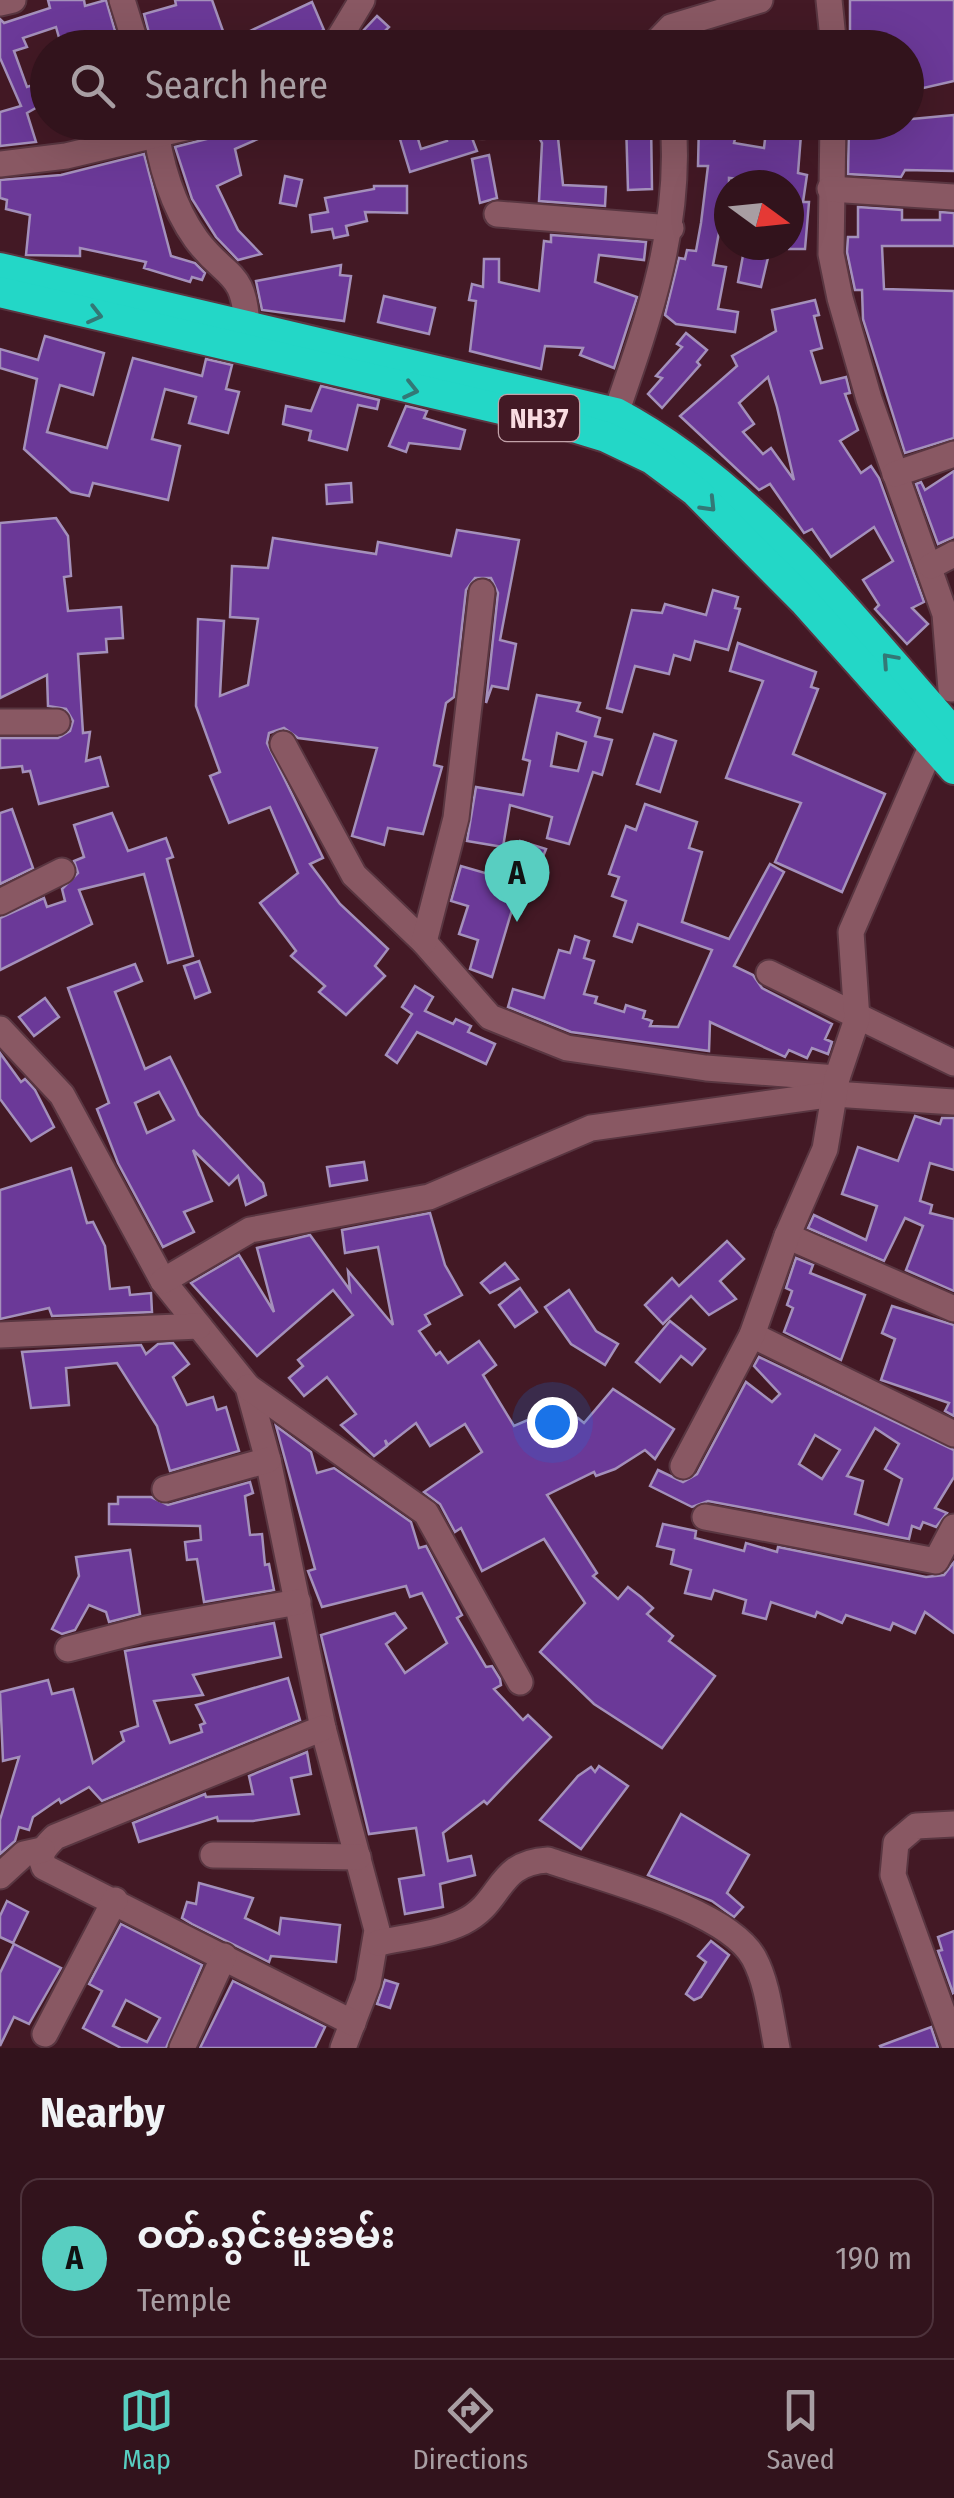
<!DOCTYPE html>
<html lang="en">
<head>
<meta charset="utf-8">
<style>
	body { margin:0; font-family:"Fira Sans Condensed","Noto Sans Myanmar",sans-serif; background:#3d2029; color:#f1f3f6 }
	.compass { position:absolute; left:714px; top:170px; width:90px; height:90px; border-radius:50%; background:#32131c; box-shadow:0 10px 40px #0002; rotate:105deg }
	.you { position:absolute; left:552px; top:1422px; width:35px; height:35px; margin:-25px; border:8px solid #fff; border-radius:50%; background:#1a73e8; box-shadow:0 0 0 15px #1a73e833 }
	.badge { display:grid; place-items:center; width:65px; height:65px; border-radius:50%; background:#58cec1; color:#111; font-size:32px; font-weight:700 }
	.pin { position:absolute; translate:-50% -82px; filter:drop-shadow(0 2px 5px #0008) }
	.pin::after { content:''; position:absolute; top:52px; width:35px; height:30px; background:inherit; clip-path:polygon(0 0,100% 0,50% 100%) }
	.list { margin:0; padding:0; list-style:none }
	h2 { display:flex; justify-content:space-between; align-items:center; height:130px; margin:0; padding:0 40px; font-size:42px }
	h2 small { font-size:32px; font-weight:400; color:#a89ea3 }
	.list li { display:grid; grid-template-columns:65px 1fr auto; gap:30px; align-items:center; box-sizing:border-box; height:160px; margin:0 20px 20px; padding:0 20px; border:2px solid #4d323b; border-radius:20px }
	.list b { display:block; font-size:38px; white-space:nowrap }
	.list p { margin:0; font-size:32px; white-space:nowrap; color:#a89ea3 }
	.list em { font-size:32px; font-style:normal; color:#a89ea3 }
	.icon { flex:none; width:55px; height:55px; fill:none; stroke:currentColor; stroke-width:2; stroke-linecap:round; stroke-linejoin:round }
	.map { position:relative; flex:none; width:954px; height:2048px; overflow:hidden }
	.search { position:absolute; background:#32131c; box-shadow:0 10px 40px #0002; left:30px; right:30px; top:30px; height:110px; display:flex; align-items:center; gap:25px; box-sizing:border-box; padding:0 35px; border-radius:55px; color:#a89ea3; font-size:38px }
	.sheet { height:310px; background:#32131c }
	nav { display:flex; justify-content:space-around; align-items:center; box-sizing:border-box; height:140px; border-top:2px solid #4d323b; background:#32131c; font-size:28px; color:#a89ea3 }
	nav a { display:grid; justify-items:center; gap:5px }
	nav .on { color:#58cec1 }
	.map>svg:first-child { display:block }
</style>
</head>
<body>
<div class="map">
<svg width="954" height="2048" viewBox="0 0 954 2048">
	<rect width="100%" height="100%" fill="#431925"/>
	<g fill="#6b3998" stroke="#a490bb" stroke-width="2.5" fill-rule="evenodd">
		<path d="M48 0H84L85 6 106 0 120 48H62L56 27 23 38 27 47 14 51 27 87 48 80V101L27 113 36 142 0 146V112L21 106 0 58V19L4 23 50 8Z"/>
		<path d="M175 0H212L229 48H153L144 14 176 5Z"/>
		<path d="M850 0H954V81L906 92V48H850Z"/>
		<path d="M312 2 324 30 284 48H259L250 31Z"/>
		<path d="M377 16 389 27 373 43 362 32Z"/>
		<path d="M954 115V171L905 170 901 177 848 174 849 125Z"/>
		<path d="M72 122H137L76 137Z"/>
		<path d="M226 122H297L235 149 241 175 217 186 238 230 261 254 238 260 216 237 192 199 175 147 215 137Z"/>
		<path d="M413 122 421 149 447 141 442 122H466L477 151 410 172 396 126Z"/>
		<path d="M530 122H596L597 128 558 138 563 185 606 187 605 206 539 201 542 143Z"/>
		<path d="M626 122H651L652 189 628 190Z"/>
		<path d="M699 122H739L734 143 764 148 767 122H802L798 173 807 175 803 202H809L805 249H789V185L729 178V226L720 227 713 265 726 267 718 309 738 312 735 332 676 324 665 315 679 258 685 259 687 250 696 251 701 223 708 166H698Z"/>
		<path d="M144 154 171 256 195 263 205 273 202 280 192 277 190 282 144 268 146 262 80 248V256L26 255 30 215 6 209 7 200 0 198V180L61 175Z"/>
		<path d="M489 155 497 198 480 203 472 159Z"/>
		<path d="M285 176 302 180 296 206 280 203Z"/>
		<path d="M374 186H407V213L365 212 367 221 346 226 348 235 334 238 332 229 312 232 310 215 328 212 325 198 374 189Z"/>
		<path d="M858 207 902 210V220H940V212L954 213V246H882L884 289 954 291V438L905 453 863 319 862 290H855L847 252 848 237H858Z"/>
		<path d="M551 235 646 242 644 260 599 255 595 282 637 297 614 368 580 355 583 348 545 346 541 369 470 351 476 301 469 300 472 284 483 287 484 259H499V282L539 291 544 241 551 242Z"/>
		<path d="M745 245H771L761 287 738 282Z"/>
		<path d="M341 265 340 275 351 276 344 321 262 310 256 281Z"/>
		<path d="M384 296 435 308 429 334 378 322Z"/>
		<path d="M815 300 819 315 814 316 822 348 811 351 821 383 846 377 850 393 845 394 858 430 840 441 861 473 871 466 879 478 924 602 912 608 928 624 907 644 875 609 879 605 863 580 893 561 874 527 831 557 812 529 804 533 770 484 759 490 680 416 737 366 732 356 776 331 772 310ZM768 377 777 407 794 480 771 448 763 454 743 432 754 424 739 403Z"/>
		<path d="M686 333 707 350 697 362 700 365 662 408 648 394 662 378 656 376 682 347 677 344Z"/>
		<path d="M45 336 104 353 93 395 60 385 47 432 107 448 133 358 202 376 206 359 232 365 226 389 239 392 228 433 189 423 196 397 165 389 152 439 180 446 168 500 93 483 89 496 71 492 24 449 37 379 0 368V349L38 360Z"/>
		<path d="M321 386 379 400 377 409 358 405 347 450 309 440 311 431 283 424 286 406 311 411Z"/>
		<path d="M406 406 427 411 424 418 465 430 460 449 409 443 406 452 389 446Z"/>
		<path d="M954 471V537L938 544 916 484 921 482 925 490Z"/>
		<path d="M351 483 352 502 327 504 326 485Z"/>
		<path d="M56 518 68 536 71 576 64 577 68 611 121 607 123 638 106 639 107 652 78 654 83 733 90 732 86 761 100 757 108 786 39 804 30 771 23 772 22 766 0 768V738H58L70 731 73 721 66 709 48 706 47 675 0 698V523Z"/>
		<path d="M457 530 519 540 500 640 516 644 508 689 492 686 486 703 498 593 491 578H475L466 590 454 697 446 703 434 765 442 767 423 834 388 828 384 845 352 836 377 748 298 738 284 728 269 733 267 743 323 858 310 864 340 904 388 949 375 966 385 976 346 1015 319 992 325 986 291 956 296 951 260 903 298 873 270 807 229 823 210 776 220 772 196 706 198 619 224 621 220 696 248 685 258 619 230 617 232 566 268 568 273 538 376 554 378 542 451 556Z"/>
		<path d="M713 590 738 597 735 608 740 609 728 650 695 641 690 660 674 655 669 674 635 666 622 712 607 708 632 610 662 613 665 604 706 615Z"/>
		<path d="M738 643 816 672 811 687 818 689 793 754 885 794 842 892 775 862 801 803 726 778 763 681 730 671Z"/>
		<path d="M537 695 580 703 577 711 600 718 595 736 612 740 602 775 593 772 569 844 547 838 552 817 510 805 503 847 467 841 476 787 523 795 530 761 523 759ZM557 733 586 742 578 771 551 766Z"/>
		<path d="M654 734 676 741 660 792 637 784Z"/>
		<path d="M645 804 697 822 689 848 702 852 682 922 729 939 770 864 784 872 734 966 753 975 762 988 832 1024 825 1039 832 1042 828 1054 812 1048 807 1058 789 1050 785 1057 710 1022 709 1051 571 1032 508 1007 513 989 544 998 559 950 570 953 575 936 589 941 584 958 594 961 584 994 597 997 595 1003 624 1012 626 1005 645 1011 643 1018 652 1021 650 1026 678 1027 712 950 638 924 632 942 614 936 626 901 612 896 619 877 609 874 626 826 636 830Z"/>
		<path d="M12 809 33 868 0 884V813Z"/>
		<path d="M112 813 128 851 166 838 173 857 167 859 193 956 168 963 144 874 79 890 92 924 0 970V918L44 898 47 907 65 901 62 889 78 873 74 861 84 857 74 825Z"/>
		<path d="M520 841 546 849 521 913 512 910 492 977 470 969 478 940 459 934 468 906 451 901 461 866 509 880Z"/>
		<path d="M199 961 210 992 195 998 184 966Z"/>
		<path d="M135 964 142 981 115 992 145 1069 170 1057 199 1115 263 1183 266 1195 246 1205 238 1176 229 1185 193 1150 212 1201 184 1212 194 1232 163 1247 118 1163 97 1109 109 1103 68 988ZM159 1092 174 1120 147 1133 135 1103Z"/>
		<path d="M415 986 433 997 425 1011 453 1024 456 1019 471 1026 468 1032 495 1044 486 1064 417 1032 397 1063 386 1055 412 1014 402 1007Z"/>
		<path d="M45 998 59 1017 34 1036 19 1017Z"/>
		<path d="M0 1053 21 1082 25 1079 35 1090 54 1127 31 1141 0 1099Z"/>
		<path d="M915 1116 940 1124 942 1118H954V1170L930 1163 920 1201 932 1205 930 1213 954 1219V1291L906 1270 923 1226 905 1218 884 1261 808 1228 814 1215 866 1240 877 1206 842 1194 858 1147 898 1161Z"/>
		<path d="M364 1162 367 1180 330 1186 327 1167Z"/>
		<path d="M71 1168 87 1223 93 1222 105 1246 110 1289 129 1287 130 1295 151 1293 152 1312 52 1316 49 1308 0 1319V1190Z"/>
		<path d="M430 1213 445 1265 462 1295 425 1315 430 1324 419 1331 436 1355 440 1352 448 1363 479 1341 496 1365 483 1375 514 1426 565 1404 573 1425 578 1418 584 1423 613 1389 674 1429 655 1459 645 1450 615 1469 596 1476 594 1472 547 1495 597 1573 593 1576 618 1599 628 1587 641 1597 653 1608 647 1614 673 1636 669 1641 715 1676 662 1748 594 1704 540 1652 585 1603 544 1539 482 1571 461 1528 455 1532 440 1504 424 1492 482 1452 465 1424 430 1446 416 1423 388 1445 385 1440 387 1446 374 1456 341 1425 356 1414 327 1377 304 1396 289 1378 303 1366 298 1360 353 1315 333 1290 257 1356 191 1283 239 1255 274 1312 257 1248 310 1235 350 1290 348 1271 393 1325 378 1247 345 1253 342 1230Z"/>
		<path d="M727 1241 744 1259 720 1281 736 1299 709 1315 691 1296 663 1324 645 1305 672 1278 679 1286Z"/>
		<path d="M796 1258 813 1265 810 1273 865 1295 841 1360 784 1332 793 1308 787 1305 792 1291 786 1288Z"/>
		<path d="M505 1263 518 1279 490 1293 481 1283Z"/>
		<path d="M520 1288 537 1312 515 1327 499 1305Z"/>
		<path d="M569 1290 596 1331 618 1344 605 1365 571 1344 545 1307Z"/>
		<path d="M892 1306 954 1325V1416L945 1411 949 1403 881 1380 895 1339 882 1333Z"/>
		<path d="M670 1321 705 1349 692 1365 681 1356 660 1382 636 1362Z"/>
		<path d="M173 1343 189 1364 173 1377 187 1405 213 1397 217 1410 226 1407 239 1451 170 1471 157 1426 117 1363 66 1368 69 1405 31 1408 22 1352 141 1345 146 1354 158 1344Z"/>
		<path d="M759 1357 954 1450V1477L935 1508 947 1513 936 1527 923 1522 920 1529 912 1526 909 1539 708 1501 692 1507 650 1486 658 1470 683 1482 697 1474 746 1382 772 1402 780 1394 754 1366ZM875 1428 899 1444 885 1469 902 1479 888 1525 855 1514 863 1481 847 1476ZM815 1435 840 1450 822 1479 799 1464Z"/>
		<path d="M276 1426 311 1452 317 1473 334 1468 411 1522 419 1548 426 1546 462 1615 457 1618 486 1667 492 1666 500 1679 501 1685 494 1689 523 1720 528 1715 551 1737 487 1804 484 1801 443 1833 448 1861 471 1856 475 1875 440 1884 443 1907 405 1914 399 1879 424 1875 416 1828 369 1834 321 1635 395 1613 406 1628 386 1644 405 1673 447 1643 422 1593 410 1597 406 1586 322 1607 308 1571 315 1569Z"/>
		<path d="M250 1482 253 1493 245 1496 250 1535 262 1534 265 1565 269 1564 274 1590 204 1602 197 1559 187 1560 185 1542 201 1540 200 1526 109 1524V1504H118V1497H151L168 1505Z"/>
		<path d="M663 1524 696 1531 695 1538 744 1551 746 1543 777 1552 778 1547 926 1577 944 1575 954 1562V1633L925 1612 915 1633 893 1623 890 1630 846 1615 842 1623 817 1612 815 1617 771 1602 766 1619 743 1613 746 1600 714 1590 711 1599 685 1593 691 1570 671 1564 674 1550 657 1546Z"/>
		<path d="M130 1550 140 1614 109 1622 106 1612 89 1605 75 1630 62 1634 52 1629 79 1576 76 1557Z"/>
		<path d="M274 1623 281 1657 193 1675 203 1695 154 1701 170 1743 202 1732 200 1725 205 1723 196 1705 288 1678 300 1720 102 1801 89 1787 61 1803 59 1799 33 1817 29 1830 19 1827 15 1841 0 1854V1820L19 1757 3 1761 0 1692 48 1680 52 1694 73 1689 93 1763 124 1741 121 1732 138 1726 125 1651Z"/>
		<path d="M307 1752 311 1774 291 1778 299 1814 253 1821H218L217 1817 139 1842 133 1823 205 1794 206 1797 253 1794 249 1776Z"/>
		<path d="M599 1766 628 1786 581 1849 540 1820 578 1776 591 1767 595 1772Z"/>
		<path d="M681 1814 749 1855 727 1893 743 1907 734 1917 712 1901 648 1875Z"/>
		<path d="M199 1883 253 1898 245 1918 279 1934 281 1918 340 1925 336 1962 271 1956 269 1962 192 1924 182 1918 187 1902 196 1904Z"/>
		<path d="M7 1901 28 1912 13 1943 0 1937V1916Z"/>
		<path d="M121 1924 202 1965 166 2048H121L83 2028 102 1991 89 1984ZM126 2000 160 2018 147 2042 113 2026Z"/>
		<path d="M954 1931V1992L953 1993 938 1951 942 1950 938 1937Z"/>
		<path d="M711 1941 729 1955 701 1997 694 2000 686 1994 706 1962 698 1956Z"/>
		<path d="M14 1944 61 1968 29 2024 14 2017 0 2046V1973Z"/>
		<path d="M385 1980 398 1984 390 2008 377 2004Z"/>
		<path d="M233 1981 325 2027 315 2048H200Z"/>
		<path d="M931 2027 938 2048H881L880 2046Z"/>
	</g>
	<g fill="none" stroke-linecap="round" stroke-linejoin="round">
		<defs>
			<g id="minor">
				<path d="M122 0 137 48"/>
				<path d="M829 0 834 48"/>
				<path d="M0 3 13 0"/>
				<path d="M333 48 362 0"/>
				<path d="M651 48 671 27 760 0"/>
				<path d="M155 122C159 162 173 207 196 239 226 280 245 268 247 329"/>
				<path d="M833 122 831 254 840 298 869 399 945 614 951 689"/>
				<path d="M482 126 490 122"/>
				<path d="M0 164 66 156 210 122"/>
				<path d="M830 189 954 197"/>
				<path d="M497 214 671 228"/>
				<path d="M616 413C649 318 682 224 673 122"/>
				<path d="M895 474 954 454"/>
				<path d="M931 566 954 554"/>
				<path d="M0 722H57"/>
				<path d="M283 744 354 875 424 942 490 1017 567 1048 706 1068 837 1078"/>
				<path d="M0 902 62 871"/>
				<path d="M424 942 456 818 482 592"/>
				<path d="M769 973 954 1063"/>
				<path d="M0 1029 62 1095 163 1281 248 1387 268 1460 323 1728 377 1930 368 1983 343 2048"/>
				<path d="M787 1236 954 1309"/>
				<path d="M163 1281 250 1230 429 1197 591 1128 834 1094 954 1102"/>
				<path d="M0 1335 199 1326"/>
				<path d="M752 1335 954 1434"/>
				<path d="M248 1387 426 1513 520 1682"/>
				<path d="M683 1466 752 1335 787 1236 825 1149 837 1078 857 1019 851 932 932 745"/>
				<path d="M165 1489 268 1460"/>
				<path d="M705 1517 936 1561 954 1527"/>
				<path d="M68 1649 146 1629 298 1602"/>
				<path d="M323 1728 55 1837C45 1847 38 1853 44 1867L353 2023"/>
				<path d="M954 1824 916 1826 896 1843 893 1875 954 2044"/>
				<path d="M213 1855 358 1857"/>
				<path d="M0 1876 24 1854 42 1850"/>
				<path d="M378 1943C405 1937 439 1934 463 1922 504 1902 495 1863 548 1860 601 1879 727 1909 754 1958 768 1984 771 2019 777 2048"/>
				<path d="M45 2034 115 1900"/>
				<path d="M182 2048 224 1956"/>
			</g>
			<g id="highway">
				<path d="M0 268 616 413C753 486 852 619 954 733"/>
				<path d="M0 292 557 422 606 437 652 459 695 491 805 602 954 769"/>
			</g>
		</defs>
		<use href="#minor" stroke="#593641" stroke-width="29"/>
		<use href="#highway" stroke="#593641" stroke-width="34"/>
		<use href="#minor" stroke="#895863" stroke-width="25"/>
		<use href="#highway" stroke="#23d7c7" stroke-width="30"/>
	</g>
	<defs><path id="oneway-chevron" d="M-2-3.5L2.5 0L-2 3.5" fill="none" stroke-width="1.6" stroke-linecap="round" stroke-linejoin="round" transform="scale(2.5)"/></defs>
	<g stroke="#337876">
		<use href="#oneway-chevron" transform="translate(95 315) rotate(14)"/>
		<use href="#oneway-chevron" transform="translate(411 390) rotate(13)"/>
		<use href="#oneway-chevron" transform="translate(709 505) rotate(46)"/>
		<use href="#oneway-chevron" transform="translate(889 660) rotate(-132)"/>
	</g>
	<g text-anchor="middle" stroke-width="8" stroke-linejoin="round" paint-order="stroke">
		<rect fill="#431925" stroke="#c2a2a9" stroke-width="2.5" x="499" y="395" width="80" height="46" rx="8"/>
		<g font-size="28" font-weight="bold" fill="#f9dce1">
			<text x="539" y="428">NH37</text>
		</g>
	</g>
</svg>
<svg class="compass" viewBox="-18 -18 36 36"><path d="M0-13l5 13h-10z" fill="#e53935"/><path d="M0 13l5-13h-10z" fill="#a89ea3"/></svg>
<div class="you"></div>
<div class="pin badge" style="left:517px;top:922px">A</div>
<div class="search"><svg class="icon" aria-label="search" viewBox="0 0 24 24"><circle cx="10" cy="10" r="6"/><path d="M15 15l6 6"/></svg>Search here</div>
</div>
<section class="sheet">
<h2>Nearby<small></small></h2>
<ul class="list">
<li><span class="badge">A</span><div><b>ဝတ်ႉၵွင်းမူးၶမ်း</b><p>Temple</p></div><em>190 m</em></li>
</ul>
</section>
<nav>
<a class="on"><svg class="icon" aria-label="map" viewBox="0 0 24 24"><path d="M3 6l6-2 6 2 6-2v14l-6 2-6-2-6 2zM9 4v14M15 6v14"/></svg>Map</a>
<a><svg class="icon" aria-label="directions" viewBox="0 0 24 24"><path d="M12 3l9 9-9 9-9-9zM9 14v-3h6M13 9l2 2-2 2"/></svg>Directions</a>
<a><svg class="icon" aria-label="saved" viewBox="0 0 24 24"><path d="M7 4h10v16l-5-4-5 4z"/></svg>Saved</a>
</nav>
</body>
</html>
